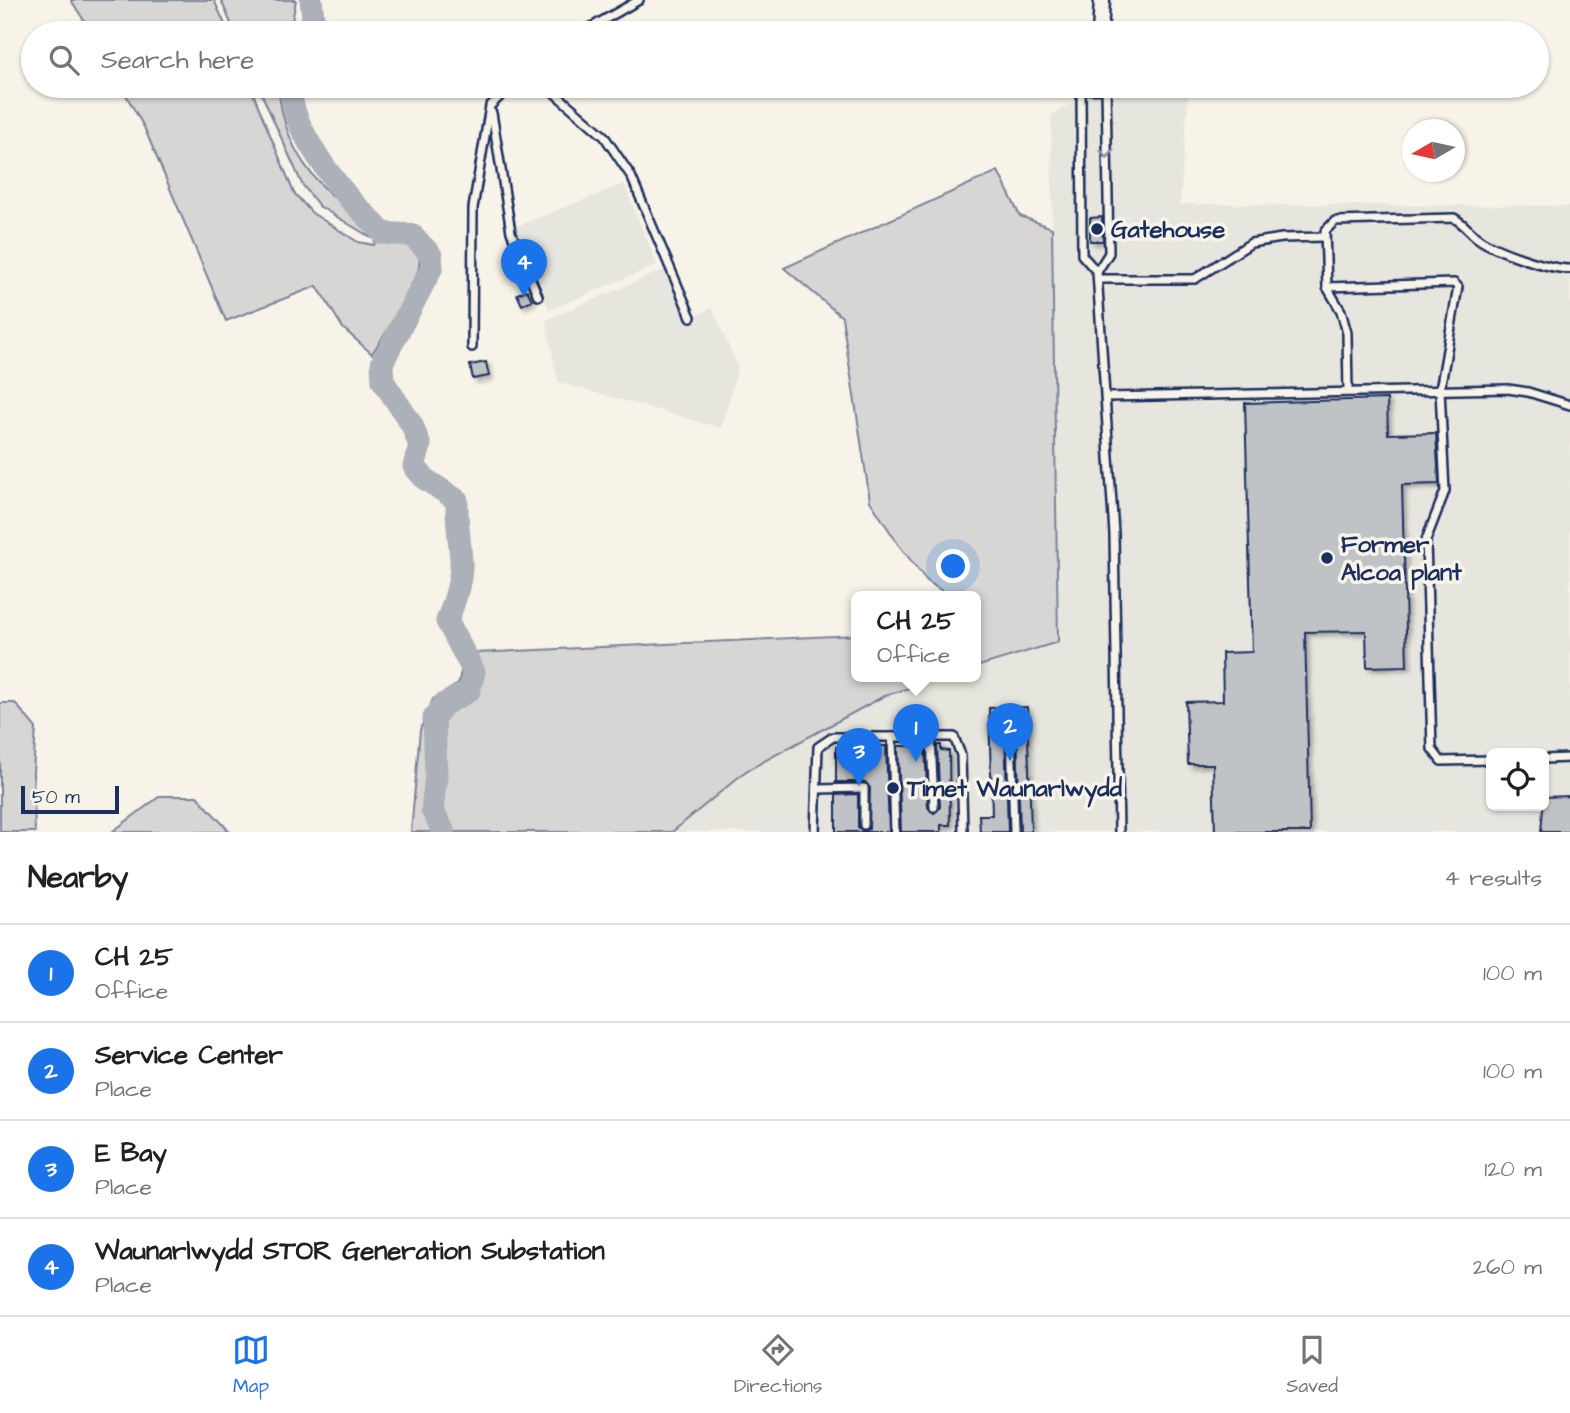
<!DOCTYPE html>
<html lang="en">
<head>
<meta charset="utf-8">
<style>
	body { margin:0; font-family:"Architects Daughter",sans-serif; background:#f6f6f6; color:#202124 }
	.controls { position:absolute; right:21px; bottom:21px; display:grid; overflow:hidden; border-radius:10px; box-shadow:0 2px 5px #0004 }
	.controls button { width:63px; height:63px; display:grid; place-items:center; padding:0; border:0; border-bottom:2px solid #e0e0e0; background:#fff; color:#202124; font:35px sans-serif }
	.compass { position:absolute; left:1402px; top:119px; width:63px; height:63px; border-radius:50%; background:#fff; box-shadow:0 2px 5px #0004; rotate:261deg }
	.scale { position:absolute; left:21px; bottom:18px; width:98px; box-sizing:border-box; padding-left:7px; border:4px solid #1b2f5e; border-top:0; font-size:19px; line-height:24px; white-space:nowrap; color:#1b2f5e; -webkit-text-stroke:5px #f7f3e8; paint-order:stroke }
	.you { position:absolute; left:954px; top:567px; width:24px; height:24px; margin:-18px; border:5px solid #fff; border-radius:50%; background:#1a73e8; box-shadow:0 0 0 10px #1a73e833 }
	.badge { display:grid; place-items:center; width:46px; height:46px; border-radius:50%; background:#1a73e8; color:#fff; font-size:23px; font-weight:700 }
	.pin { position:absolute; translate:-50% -58px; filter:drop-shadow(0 2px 4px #0008) }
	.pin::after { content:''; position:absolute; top:37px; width:24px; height:21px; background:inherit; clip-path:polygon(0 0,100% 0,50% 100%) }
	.popup { position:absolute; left:851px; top:591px; width:130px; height:91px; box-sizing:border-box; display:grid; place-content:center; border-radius:10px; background:#fff; filter:drop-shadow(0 2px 5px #0005); font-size:23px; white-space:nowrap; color:#757577 }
	.popup b { font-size:26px; color:#202124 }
	.popup::after { content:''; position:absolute; left:50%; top:100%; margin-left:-14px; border:14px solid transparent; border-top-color:#fff }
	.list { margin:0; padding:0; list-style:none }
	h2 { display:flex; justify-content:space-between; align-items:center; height:91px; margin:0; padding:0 28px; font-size:30px }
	h2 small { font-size:23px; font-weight:400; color:#757577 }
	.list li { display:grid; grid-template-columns:46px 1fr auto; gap:21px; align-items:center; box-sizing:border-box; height:98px; padding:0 28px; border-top:2px solid #e0e0e0 }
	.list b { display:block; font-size:26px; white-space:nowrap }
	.list p { margin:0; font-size:23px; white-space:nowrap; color:#757577 }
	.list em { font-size:23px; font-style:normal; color:#757577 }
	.icon { flex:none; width:38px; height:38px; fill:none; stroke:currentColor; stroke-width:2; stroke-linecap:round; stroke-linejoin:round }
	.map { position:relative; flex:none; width:1570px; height:832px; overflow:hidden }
	.search { position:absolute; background:#fff; box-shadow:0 2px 5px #0004; left:21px; right:21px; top:21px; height:77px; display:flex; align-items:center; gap:18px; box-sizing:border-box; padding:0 24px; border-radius:38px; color:#757577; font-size:26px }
	.sheet { height:483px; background:#fff }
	nav { display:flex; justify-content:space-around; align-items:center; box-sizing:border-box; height:98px; border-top:2px solid #e0e0e0; background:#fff; font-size:19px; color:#757577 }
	nav a { display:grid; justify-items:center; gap:4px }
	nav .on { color:#1a73e8 }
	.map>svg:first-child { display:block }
</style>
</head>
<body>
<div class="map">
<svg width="1570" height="832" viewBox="0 0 1570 832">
	<defs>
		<filter id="shadow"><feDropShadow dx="3.5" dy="3.5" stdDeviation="2" flood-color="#0004"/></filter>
	</defs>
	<rect width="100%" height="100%" fill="#f7f3e8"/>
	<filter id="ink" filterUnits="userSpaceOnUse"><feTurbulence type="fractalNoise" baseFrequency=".0143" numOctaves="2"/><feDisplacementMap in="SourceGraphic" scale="14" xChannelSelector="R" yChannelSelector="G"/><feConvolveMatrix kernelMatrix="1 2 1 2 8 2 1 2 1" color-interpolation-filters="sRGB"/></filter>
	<g filter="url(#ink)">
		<g fill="#e6e5de" fill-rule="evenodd">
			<path d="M1102 86H1189L1180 204 1570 206V832H672L746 771 884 696 947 676H976V667L1058 642 1051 115ZM1491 753H1544V806H1491Z"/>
			<path d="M624 184 657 265 549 310 515 227Z"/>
			<path d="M666 269 687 319 712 308 738 367 721 428 558 382 546 320Z"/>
		</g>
		<g fill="#d7d6d4" stroke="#798299" stroke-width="2">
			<path d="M71 0H214L229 33H92Z"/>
			<path d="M221 0H296L290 33H235Z"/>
			<path d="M121 86H250L294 193 312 213 358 242 374 245 375 240 319 206 302 184 258 86H278C284 150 314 186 365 221 383 233 396 242 417 248 431 274 386 330 372 354L343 328 317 286 226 321 144 127Z"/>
			<path d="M998 171 1020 216 1052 228 1058 642 976 667V627L979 616 976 613V596H950L927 581 898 544 870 501 842 317 784 268Z"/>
			<path d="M856 635V676H947L884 696 746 771 672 832H411L420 730 433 699 458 684 462 668 454 654Z"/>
			<path d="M0 703H15L36 728 33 772 35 832H0Z"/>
			<path d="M160 796H197L230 832H112Z"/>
		</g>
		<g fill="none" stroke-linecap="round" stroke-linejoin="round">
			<g stroke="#acb0b9" stroke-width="23">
				<path d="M308 33 313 17 311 0"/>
				<path d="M292 86C286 118 328 173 348 197 359 210 372 219 382 233L412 235 431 255 432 267 382 363 383 381 412 425 420 446 414 466 425 479 457 500C456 521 460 540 461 561 462 581 454 603 447 621L474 672 469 691 443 705 434 718 436 776 432 810 444 832"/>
			</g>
		</g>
		<g fill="#c0c3c5" stroke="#1b2f5e" stroke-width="2" filter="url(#shadow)">
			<path d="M1102 217 1103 241H1090V218Z"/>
			<path d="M527 290 532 300 522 305 517 294Z"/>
			<path d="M486 362 489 376 473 379 470 365Z"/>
			<path d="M1387 399 1388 434 1436 433 1439 484 1402 485 1407 666 1367 667 1366 631 1305 632 1310 832H1215L1213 764H1188L1186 702 1223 701 1222 653 1252 652 1245 403Z"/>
			<path d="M1027 707 1031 832H1020L1017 730 1012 724 1005 730 1008 832H980L979 815H992L989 708Z"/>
			<path d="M937 745H941V750L949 751 950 825H941V832H901L898 746H925L928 807 934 813 940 807Z"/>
			<path d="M880 746H886L889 832H836V795L858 794V827L863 831 869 829 870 788 865 782H836V747Z"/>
			<path d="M1570 796V832H1541L1544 797Z"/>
		</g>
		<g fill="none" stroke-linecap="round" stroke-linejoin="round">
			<defs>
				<g id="service">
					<path d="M581 33 639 0"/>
					<path d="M550 86 551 90 604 136 631 176 691 317"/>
					<path d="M1081 86 1082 255 1097 272 1109 253 1106 86"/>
					<path d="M492 113 511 232 538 296"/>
					<path d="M1097 272 1114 534 1119 832"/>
					<path d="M1098 279H1195L1251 243 1282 238 1324 237"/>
					<path d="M1327 287 1454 283 1458 287 1440 390 1445 491 1426 540 1432 749 1441 761 1491 760"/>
					<path d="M472 347 473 208 490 106 511 86"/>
					<path d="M1348 391 1347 333 1341 311 1327 287 1325 231 1335 221 1454 218C1464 224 1467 229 1475 236 1491 250 1549 269 1570 269"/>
					<path d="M1106 397 1508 389 1528 392 1570 405"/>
					<path d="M1011 730 1014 832"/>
					<path d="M892 737 895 832"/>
					<path d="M931 737 934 807"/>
					<path d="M1544 759 1570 758"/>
					<path d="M817 789 864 788V825"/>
					<path d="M815 832 818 747 833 737H954L961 755 963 832"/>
				</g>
				<g id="minor">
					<path d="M1100 33 1102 0"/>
					<path d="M1089 86H1099"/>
				</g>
			</defs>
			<use href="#service" stroke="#1b2f5e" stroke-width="12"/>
			<use href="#minor" stroke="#1b2f5e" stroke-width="19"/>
			<use href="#service" stroke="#f7f3e8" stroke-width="7"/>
			<use href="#minor" stroke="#f7f3e8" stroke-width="14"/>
		</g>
		<defs><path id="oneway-chevron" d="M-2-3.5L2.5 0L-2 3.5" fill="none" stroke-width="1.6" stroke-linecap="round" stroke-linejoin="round" transform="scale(1.75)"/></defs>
		<use stroke="#8991a3" href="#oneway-chevron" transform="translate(1107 154) rotate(89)"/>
	</g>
	<g fill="#1b2f5e" stroke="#f7f3e8" stroke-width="2.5">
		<circle cx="1097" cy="229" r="7"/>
		<circle cx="1327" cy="558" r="7"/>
		<circle cx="893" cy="788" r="7"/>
	</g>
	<g text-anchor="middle" stroke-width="7" stroke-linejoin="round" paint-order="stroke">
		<g font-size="24" font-weight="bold" fill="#1b2f5e" stroke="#f7f3e8" text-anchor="start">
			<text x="1111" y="237">Gatehouse</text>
			<text x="1341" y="552">Former<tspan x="1341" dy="28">Alcoa plant</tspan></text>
			<text x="907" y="796">Timet Waunarlwydd</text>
		</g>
	</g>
</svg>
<div class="controls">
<button><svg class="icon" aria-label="locate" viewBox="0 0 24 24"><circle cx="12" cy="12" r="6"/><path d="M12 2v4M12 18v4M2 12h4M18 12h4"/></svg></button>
</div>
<svg class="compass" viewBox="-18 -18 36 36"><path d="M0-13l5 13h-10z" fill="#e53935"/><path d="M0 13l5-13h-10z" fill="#757577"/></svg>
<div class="scale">50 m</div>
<div class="you"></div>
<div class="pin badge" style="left:916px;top:762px">1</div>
<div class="popup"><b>CH 25</b>Office</div>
<div class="pin badge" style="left:1010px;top:761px">2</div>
<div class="pin badge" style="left:859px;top:786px">3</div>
<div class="pin badge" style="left:524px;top:297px">4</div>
<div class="search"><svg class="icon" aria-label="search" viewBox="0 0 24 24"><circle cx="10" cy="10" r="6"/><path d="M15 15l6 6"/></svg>Search here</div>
</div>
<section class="sheet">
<h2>Nearby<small>4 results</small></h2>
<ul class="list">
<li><span class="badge">1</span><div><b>CH 25</b><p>Office</p></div><em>100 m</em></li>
<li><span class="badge">2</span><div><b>Service Center</b><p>Place</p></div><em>100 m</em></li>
<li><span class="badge">3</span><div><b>E Bay</b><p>Place</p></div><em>120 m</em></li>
<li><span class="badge">4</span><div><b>Waunarlwydd STOR Generation Substation</b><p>Place</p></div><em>260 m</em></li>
</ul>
</section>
<nav>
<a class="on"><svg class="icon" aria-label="map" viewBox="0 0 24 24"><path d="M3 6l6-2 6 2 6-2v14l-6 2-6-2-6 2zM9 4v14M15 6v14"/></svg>Map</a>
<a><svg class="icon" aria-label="directions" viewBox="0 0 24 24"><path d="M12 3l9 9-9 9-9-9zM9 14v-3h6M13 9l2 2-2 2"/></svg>Directions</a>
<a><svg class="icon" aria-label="saved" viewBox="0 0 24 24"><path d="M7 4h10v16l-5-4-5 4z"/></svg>Saved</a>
</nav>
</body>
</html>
